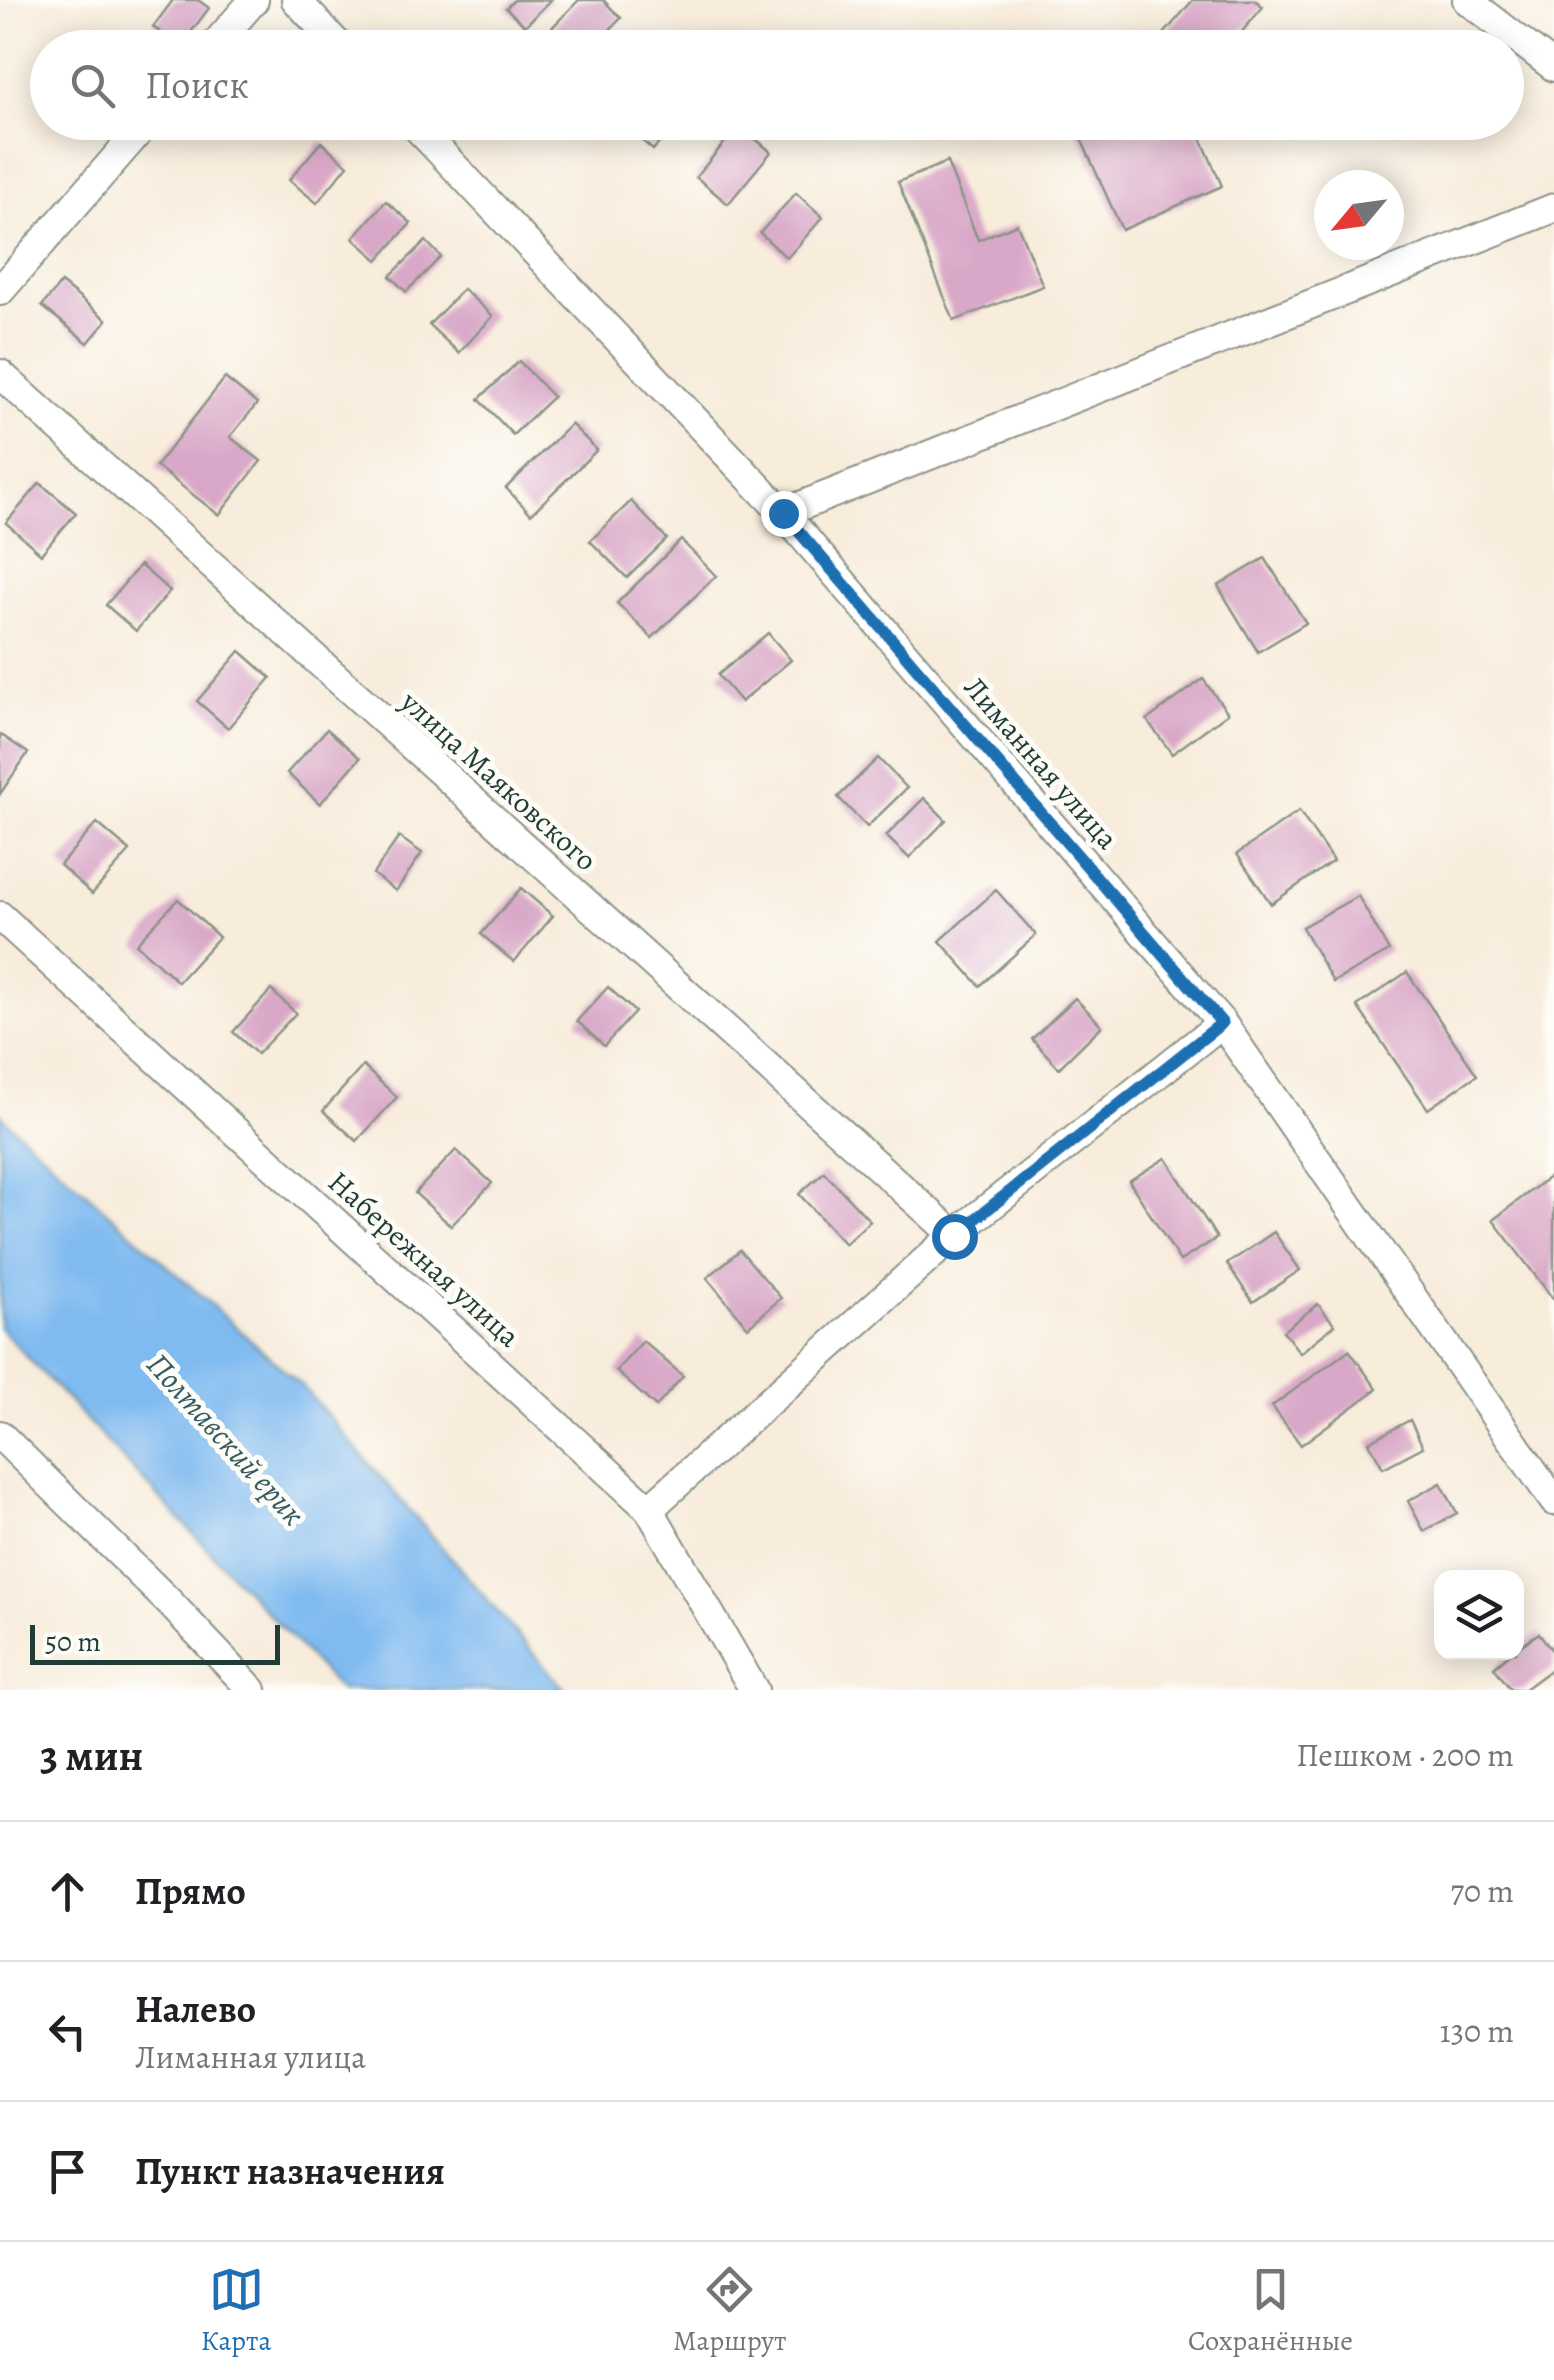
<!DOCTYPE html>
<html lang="ru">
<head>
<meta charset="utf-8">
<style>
	body { margin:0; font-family:Alegreya,serif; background:#f2f2f2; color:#202124 }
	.controls { position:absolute; right:30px; bottom:30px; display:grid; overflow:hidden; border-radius:20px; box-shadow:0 5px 25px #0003 }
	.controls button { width:90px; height:90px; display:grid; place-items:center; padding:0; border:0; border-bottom:2px solid #e0e0e0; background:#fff; color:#202124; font:50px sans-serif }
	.compass { position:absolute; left:1314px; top:170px; width:90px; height:90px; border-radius:50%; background:#fff; box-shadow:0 5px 25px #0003; rotate:241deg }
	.scale { position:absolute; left:30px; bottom:25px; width:250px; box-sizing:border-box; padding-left:10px; border:5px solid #1f3d34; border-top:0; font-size:28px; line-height:35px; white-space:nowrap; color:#1f3d34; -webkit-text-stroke:8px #fdfcf7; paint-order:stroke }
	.stop { position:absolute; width:30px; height:30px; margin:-22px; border:8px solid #1f6fb2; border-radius:50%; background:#fff }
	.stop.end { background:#1f6fb2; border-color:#fff; box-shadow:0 2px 10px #0008 }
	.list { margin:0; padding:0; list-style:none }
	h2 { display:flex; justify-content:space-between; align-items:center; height:130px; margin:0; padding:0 40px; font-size:42px }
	h2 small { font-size:32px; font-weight:400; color:#757577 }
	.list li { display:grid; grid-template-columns:65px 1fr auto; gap:30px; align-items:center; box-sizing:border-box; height:140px; padding:0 40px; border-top:2px solid #e0e0e0 }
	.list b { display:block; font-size:38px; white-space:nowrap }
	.list p { margin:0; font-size:32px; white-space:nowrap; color:#757577 }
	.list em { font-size:32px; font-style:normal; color:#757577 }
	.icon { flex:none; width:55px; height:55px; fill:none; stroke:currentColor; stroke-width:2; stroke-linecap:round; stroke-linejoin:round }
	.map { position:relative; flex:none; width:1554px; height:1690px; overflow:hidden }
	.search { position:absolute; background:#fff; box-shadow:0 5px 25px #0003; left:30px; right:30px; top:30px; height:110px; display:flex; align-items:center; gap:25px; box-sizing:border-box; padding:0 35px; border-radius:55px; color:#757577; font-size:38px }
	.sheet { height:550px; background:#fff }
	nav { display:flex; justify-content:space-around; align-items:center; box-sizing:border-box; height:140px; border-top:2px solid #e0e0e0; background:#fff; font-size:28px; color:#757577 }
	nav a { display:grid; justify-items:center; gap:5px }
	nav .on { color:#1f6fb2 }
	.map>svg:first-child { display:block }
</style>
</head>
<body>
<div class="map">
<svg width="1554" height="1690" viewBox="0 0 1554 1690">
	<rect width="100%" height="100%" fill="#fdfcf7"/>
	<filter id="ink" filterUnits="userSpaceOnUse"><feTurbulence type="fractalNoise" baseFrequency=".01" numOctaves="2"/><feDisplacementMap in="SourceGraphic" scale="20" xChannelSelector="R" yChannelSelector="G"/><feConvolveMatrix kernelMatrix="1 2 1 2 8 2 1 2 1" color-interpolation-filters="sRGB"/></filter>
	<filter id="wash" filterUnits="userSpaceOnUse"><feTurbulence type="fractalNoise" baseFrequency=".0048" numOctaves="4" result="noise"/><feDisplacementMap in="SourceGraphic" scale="40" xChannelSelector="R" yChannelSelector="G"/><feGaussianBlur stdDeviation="2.25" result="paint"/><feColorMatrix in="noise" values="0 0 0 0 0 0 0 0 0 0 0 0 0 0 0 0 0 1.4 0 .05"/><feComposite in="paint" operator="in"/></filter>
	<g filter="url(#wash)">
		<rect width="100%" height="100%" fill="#f8ecdb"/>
		<path fill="#7fbaf0" stroke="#4f7c92" stroke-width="2.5" d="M0 1113 7 1122 302 1386 565 1690H340L0 1328Z"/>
		<g id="blocks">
			<g fill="#d9a8c8">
				<path d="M173 0H198L209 8 180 47 153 27Z"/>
				<path d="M514 0H551L525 26 506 8Z"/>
				<path d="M579 0H603L621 18 592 48H542L537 43Z"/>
				<path d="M1193 0H1255L1263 7 1228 48H1152Z"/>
				<path d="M620 122H677L653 150Z"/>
				<path d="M1087 122H1194L1222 186 1122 230 1078 132Z"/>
				<path d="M739 125 771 152 728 204 696 177Z"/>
				<path d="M321 142 348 165 317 203 289 180Z"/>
				<path d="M947 162 978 240 1017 224 1043 286 954 321 898 182Z"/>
				<path d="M796 193 823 217 787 258 760 233Z"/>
				<path d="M386 201 411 223 378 260 353 238Z"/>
				<path d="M426 241 441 257 406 292 390 276Z"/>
				<path d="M61 283 107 320 88 343 42 306Z"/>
				<path d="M463 289 493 316 459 353 429 325Z"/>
				<path d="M519 361 553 397 513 435 479 399Z"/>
				<path d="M225 378 257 404 230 437 261 461 219 515 156 466Z"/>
				<path d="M571 424 597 450 531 514 506 488Z"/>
				<path d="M40 483 76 513 41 554 6 523Z"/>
				<path d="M631 501 667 539 627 578 590 541Z"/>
				<path d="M681 540 716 576 652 638 617 603Z"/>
				<path d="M1265 558 1306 623 1258 652 1218 586Z"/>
				<path d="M140 565 170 591 136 631 106 605Z"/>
				<path d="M768 633 791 660 741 702 718 675Z"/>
				<path d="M240 651 271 678 228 728 197 701Z"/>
				<path d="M1203 679 1228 713 1172 754 1147 720Z"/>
				<path d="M327 729 360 758 320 804 287 773Z"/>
				<path d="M0 734 28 753 0 794Z"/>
				<path d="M878 758 907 788 867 827 838 797Z"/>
				<path d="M924 798 946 820 909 858 886 836Z"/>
				<path d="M1299 811 1333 861 1271 904 1237 854Z"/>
				<path d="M97 823 130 851 92 894 60 865Z"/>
				<path d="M399 837 422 853 396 891 373 874Z"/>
				<path d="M521 888 553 916 514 962 481 934Z"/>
				<path d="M996 890 1036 935 980 986 940 941Z"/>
				<path d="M1358 896 1389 951 1333 982 1302 927Z"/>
				<path d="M178 899 219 937 178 982 136 944Z"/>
				<path d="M1407 972 1477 1075 1428 1109 1357 1006Z"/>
				<path d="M608 987 635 1012 604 1046 577 1021Z"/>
				<path d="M271 990 296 1013 257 1054 233 1032Z"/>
				<path d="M1075 998 1102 1026 1059 1068 1032 1039Z"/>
				<path d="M363 1066 397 1097 357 1141 323 1111Z"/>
				<path d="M456 1150 492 1183 451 1226 415 1193Z"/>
				<path d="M1166 1158 1217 1238 1180 1261 1129 1181Z"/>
				<path d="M824 1172 870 1221 845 1244 799 1194Z"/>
				<path d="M1550 1176 1554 1182V1300L1493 1220Z"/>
				<path d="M1274 1232 1300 1270 1253 1302 1227 1264Z"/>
				<path d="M740 1250 781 1298 748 1327 707 1278Z"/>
				<path d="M1318 1304 1335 1325 1300 1353 1283 1331Z"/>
				<path d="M643 1341 683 1376 656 1407 616 1371Z"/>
				<path d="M1349 1350 1377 1389 1301 1445 1272 1406Z"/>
				<path d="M1410 1420 1423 1447 1383 1468 1369 1442Z"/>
				<path d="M1441 1483 1457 1513 1424 1531 1408 1501Z"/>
				<path d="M1539 1633 1554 1653V1667L1523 1690H1511L1494 1667 1512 1652H1516V1649Z"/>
			</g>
		</g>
	</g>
	<g filter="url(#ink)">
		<use href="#blocks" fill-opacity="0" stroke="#8c9488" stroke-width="2.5"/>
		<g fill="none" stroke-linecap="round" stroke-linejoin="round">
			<defs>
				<g id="minor">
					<path d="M296 0 341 48"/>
					<path d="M1467 0 1554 67"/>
					<path d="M212 48 254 0"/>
					<path d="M412 122 783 513 1222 1023 1554 1501"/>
					<path d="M0 291 147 122"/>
					<path d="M0 374 954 1235"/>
					<path d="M783 513 1554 208"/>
					<path d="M0 916 649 1509 754 1690"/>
					<path d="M0 1435 170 1603 252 1690"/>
					<path d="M649 1509 954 1235 1222 1023"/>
				</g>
			</defs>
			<use href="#minor" stroke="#8c9488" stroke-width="32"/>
			<use href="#minor" stroke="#fff" stroke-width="28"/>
		</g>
	</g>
	<g fill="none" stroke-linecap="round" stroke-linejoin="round" filter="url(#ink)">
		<path stroke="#1f6fb2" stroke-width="12" d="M783 513 1222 1023 954 1236"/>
	</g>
	<g text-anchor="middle" stroke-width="10" stroke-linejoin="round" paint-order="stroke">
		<g font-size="30" fill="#1f3d34" stroke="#fdfcf7">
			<text transform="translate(1041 763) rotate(49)" y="10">Лиманная улица</text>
			<text transform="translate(499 781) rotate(42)" y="10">улица Маяковского</text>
			<text transform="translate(424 1259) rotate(42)" y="10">Набережная улица</text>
		</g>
		<g font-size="32" font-style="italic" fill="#375c63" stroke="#fdfcf7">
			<text transform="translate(226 1439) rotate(48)" y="11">Полтавский ерик</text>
		</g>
	</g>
</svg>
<div class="controls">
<button><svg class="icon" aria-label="layers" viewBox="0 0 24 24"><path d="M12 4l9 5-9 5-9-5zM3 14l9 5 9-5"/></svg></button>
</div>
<svg class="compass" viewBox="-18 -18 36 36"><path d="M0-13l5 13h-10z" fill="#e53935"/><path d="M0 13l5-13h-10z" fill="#757577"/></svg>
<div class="scale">50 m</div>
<div class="stop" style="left:954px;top:1236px"></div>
<div class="stop end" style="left:783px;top:513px"></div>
<div class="search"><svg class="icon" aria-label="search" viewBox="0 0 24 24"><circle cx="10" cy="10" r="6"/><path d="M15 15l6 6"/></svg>Поиск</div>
</div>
<section class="sheet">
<h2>3 мин<small>Пешком · 200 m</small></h2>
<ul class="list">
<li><svg class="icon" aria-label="ahead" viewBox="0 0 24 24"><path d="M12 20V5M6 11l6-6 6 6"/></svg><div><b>Прямо</b></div><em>70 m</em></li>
<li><svg class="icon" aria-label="left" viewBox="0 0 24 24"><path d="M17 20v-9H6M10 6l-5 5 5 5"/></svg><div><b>Налево</b><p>Лиманная улица</p></div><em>130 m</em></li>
<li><svg class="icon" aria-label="arrive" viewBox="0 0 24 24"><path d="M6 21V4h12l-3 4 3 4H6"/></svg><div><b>Пункт назначения</b></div></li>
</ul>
</section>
<nav>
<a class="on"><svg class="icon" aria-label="map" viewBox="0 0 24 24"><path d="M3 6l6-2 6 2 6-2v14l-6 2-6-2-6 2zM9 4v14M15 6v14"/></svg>Карта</a>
<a><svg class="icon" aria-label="directions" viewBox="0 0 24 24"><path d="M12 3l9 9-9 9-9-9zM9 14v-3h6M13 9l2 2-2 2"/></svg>Маршрут</a>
<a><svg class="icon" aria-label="saved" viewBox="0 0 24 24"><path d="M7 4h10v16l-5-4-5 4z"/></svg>Сохранённые</a>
</nav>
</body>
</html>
